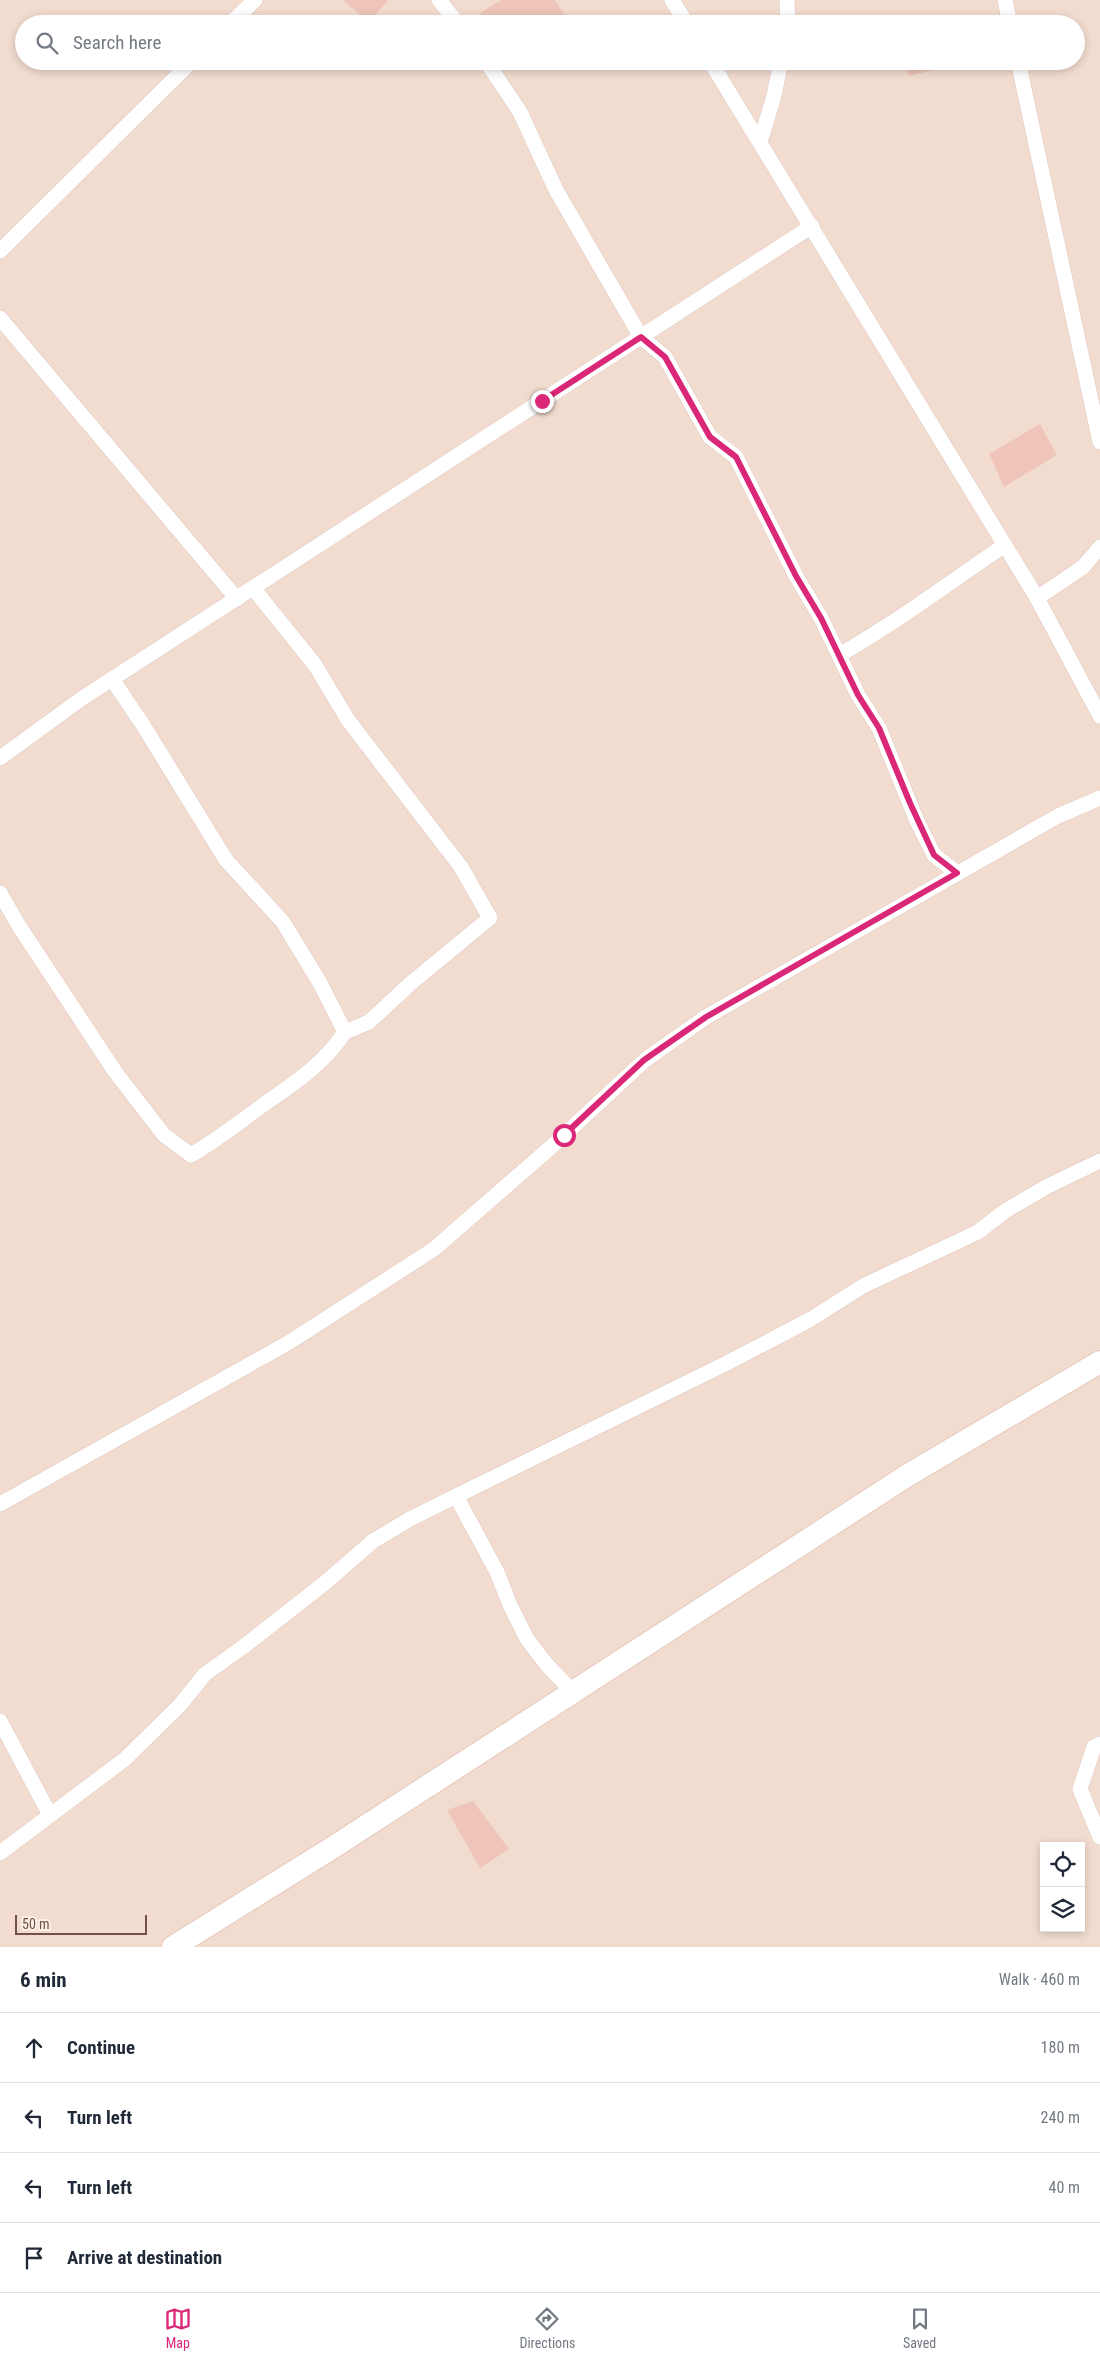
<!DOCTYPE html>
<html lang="en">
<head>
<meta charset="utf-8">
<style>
	body { margin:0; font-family:"Roboto Condensed",sans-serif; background:#f6f6f7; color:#1f2937 }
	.controls { position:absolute; right:15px; bottom:15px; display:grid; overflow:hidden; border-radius:0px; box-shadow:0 2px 8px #0003 }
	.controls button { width:45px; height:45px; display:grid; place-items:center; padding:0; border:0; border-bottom:1px solid #e0e1e3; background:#fff; color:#1f2937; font:25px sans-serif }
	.scale { position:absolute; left:15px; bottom:12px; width:132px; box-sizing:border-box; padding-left:5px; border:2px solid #705049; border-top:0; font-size:14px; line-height:18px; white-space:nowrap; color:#705049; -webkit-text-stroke:4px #fef0e6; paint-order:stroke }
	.stop { position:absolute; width:15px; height:15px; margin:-11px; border:4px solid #db2777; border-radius:50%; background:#fff }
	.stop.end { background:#db2777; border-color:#fff; box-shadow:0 1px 5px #0008 }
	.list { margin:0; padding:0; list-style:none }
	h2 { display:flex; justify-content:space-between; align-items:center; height:65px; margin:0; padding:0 20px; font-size:21px }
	h2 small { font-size:16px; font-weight:400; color:#747a83 }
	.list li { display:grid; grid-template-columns:32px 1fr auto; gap:15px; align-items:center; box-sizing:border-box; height:70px; padding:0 20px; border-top:1px solid #e0e1e3 }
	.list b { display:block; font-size:19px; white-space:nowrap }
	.list em { font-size:16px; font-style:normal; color:#747a83 }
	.icon { flex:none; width:28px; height:28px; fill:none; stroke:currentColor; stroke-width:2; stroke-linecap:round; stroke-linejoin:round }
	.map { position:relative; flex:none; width:1100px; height:1947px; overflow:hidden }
	.search { position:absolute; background:#fff; box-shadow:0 2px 8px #0003; left:15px; right:15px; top:15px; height:55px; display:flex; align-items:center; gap:12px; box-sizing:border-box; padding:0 18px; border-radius:28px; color:#747a83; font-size:19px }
	.sheet { height:345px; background:#fff }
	nav { display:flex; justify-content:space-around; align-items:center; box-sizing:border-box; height:70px; border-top:1px solid #e0e1e3; background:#fff; font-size:14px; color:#747a83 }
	nav a { display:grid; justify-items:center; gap:2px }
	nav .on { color:#db2777 }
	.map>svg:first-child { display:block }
</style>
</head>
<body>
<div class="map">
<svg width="1100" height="1947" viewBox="0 0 1100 1947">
	<rect width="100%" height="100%" fill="#fbece0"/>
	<path fill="#f2dccf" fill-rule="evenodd" d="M0 0H1100V1947H0ZM24 24H1076V61H24ZM1044 1846H1081V1928H1044Z"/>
	<g fill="#efc5b9">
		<path d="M343 0H388L369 23Z"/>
		<path d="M501 0H555L564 14 550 24H486L480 13Z"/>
		<path d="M905 61H965V62L909 76Z"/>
		<path d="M1040 424 1057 455 1004 487 989 454Z"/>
		<path d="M473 1801 509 1849 480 1868 447 1810Z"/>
	</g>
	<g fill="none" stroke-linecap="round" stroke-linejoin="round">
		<defs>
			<g id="street">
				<path d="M439 0 458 24"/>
				<path d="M672 0 687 24"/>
				<path d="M787 0 788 24"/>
				<path d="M1005 0 1010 24"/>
				<path d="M230 24 255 0"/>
				<path d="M486 61 520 112 556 190 641 337 665 357 710 437 736 457 796 576 821 618 858 695 879 728 917 821 934 855 957 873"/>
				<path d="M710 61 1037 598 1100 716"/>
				<path d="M1018 61 1100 442"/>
				<path d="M760 142 774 96 781 61"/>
				<path d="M0 251 192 61"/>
				<path d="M0 318 237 599"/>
				<path d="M253 588 315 665 348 720 461 867 490 918 411 983 369 1022 345 1032"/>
				<path d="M1037 598 1083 567 1100 547"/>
				<path d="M839 655C897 622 950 582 1005 545"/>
				<path d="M0 758 81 699 812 226"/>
				<path d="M0 893 19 926 116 1073 164 1135 191 1155C214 1142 234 1126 255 1111 289 1086 321 1068 345 1032L320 983 283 922 226 860 143 725 112 679"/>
				<path d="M456 1496 497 1572 510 1605 527 1639 547 1665 573 1692"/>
				<path d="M0 1504 288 1343 434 1249 551 1147 645 1060 706 1017 1058 816 1100 798"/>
				<path d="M0 1721 50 1815"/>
				<path d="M1100 1744 1094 1747 1080 1789 1100 1837"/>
				<path d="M0 1853 125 1759 180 1705 205 1674 243 1647 326 1582 373 1541 410 1519 456 1496 727 1363 811 1319 863 1286 978 1232 1005 1211 1046 1187 1100 1161"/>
			</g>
			<path id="secondary" d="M173 1947 332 1848 908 1475 1100 1362"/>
		</defs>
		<use href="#street" stroke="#e0c9c0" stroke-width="16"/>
		<use href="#secondary" stroke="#e5c9bd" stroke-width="24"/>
		<use href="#street" stroke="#fff" stroke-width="15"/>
		<use href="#secondary" stroke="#fff" stroke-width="22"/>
	</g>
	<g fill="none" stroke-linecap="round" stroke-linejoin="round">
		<path stroke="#db2777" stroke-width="6" d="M542 401 641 337 665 357 710 437 736 457 796 576 821 618 858 695 879 728 910 803 934 855 957 873 706 1017 644 1060 564 1135"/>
	</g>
</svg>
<div class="controls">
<button><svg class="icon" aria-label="locate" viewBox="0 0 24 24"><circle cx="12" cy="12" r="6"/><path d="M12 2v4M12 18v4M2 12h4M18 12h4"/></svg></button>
<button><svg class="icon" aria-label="layers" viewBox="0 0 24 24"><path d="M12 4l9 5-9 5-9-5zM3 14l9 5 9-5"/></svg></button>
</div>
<div class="scale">50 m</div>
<div class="stop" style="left:564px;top:1135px"></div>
<div class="stop end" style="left:542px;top:401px"></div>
<div class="search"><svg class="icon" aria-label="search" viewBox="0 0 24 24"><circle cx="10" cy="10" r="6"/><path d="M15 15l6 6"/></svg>Search here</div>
</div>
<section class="sheet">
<h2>6 min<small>Walk · 460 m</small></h2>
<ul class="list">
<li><svg class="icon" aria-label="ahead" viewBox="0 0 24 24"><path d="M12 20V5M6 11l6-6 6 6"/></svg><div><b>Continue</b></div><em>180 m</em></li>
<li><svg class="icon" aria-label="left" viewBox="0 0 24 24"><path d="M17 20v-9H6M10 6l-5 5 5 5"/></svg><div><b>Turn left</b></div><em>240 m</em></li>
<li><svg class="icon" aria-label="left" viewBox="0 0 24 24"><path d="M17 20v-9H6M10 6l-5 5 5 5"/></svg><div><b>Turn left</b></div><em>40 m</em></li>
<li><svg class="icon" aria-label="arrive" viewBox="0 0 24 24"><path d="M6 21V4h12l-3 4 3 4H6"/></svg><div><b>Arrive at destination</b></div></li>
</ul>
</section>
<nav>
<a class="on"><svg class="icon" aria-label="map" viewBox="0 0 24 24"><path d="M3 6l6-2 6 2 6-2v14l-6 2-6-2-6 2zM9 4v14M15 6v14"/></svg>Map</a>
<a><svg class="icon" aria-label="directions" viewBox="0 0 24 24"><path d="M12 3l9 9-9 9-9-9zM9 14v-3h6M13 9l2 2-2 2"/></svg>Directions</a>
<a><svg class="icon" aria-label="saved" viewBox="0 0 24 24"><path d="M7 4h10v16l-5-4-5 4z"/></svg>Saved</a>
</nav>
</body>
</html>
